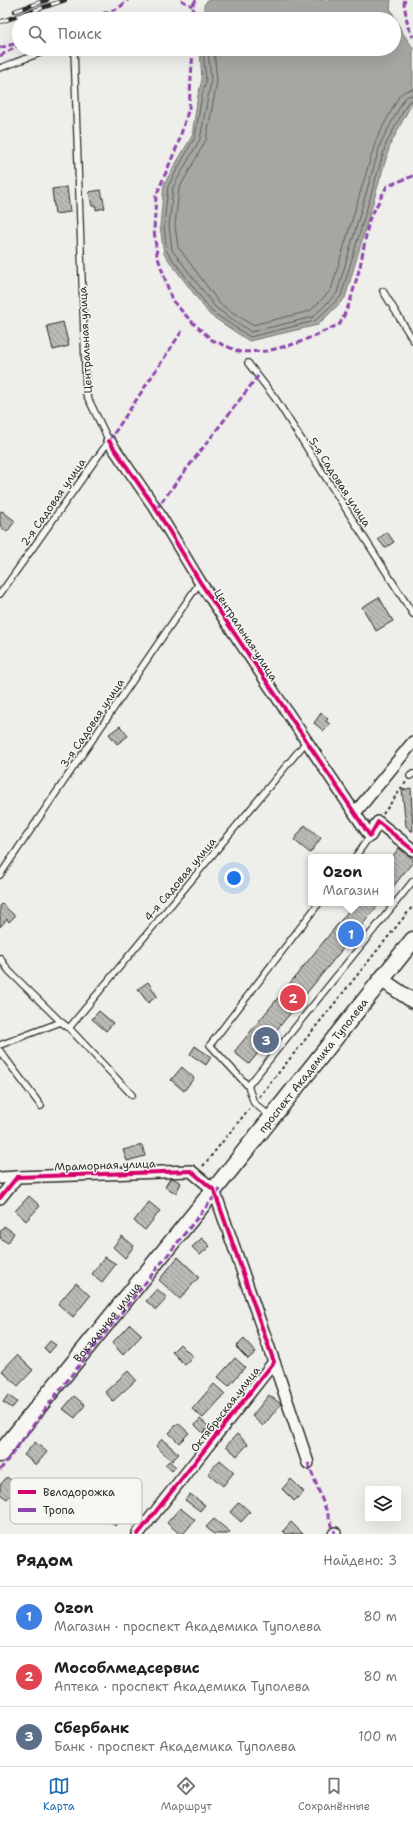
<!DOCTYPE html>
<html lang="ru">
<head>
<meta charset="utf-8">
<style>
	body { margin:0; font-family:"Shantell Sans",sans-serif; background:#f2f2f2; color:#202124 }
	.controls { position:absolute; right:12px; bottom:12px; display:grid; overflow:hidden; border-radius:4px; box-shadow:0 4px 16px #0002 }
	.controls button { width:36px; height:36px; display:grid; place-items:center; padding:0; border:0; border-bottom:1px solid #e0e0e0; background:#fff; color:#202124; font:20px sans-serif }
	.you { position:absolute; left:234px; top:878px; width:14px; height:14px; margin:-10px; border:3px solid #fff; border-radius:50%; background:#1a73e8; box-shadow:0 0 0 6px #1a73e833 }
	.badge { display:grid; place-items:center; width:26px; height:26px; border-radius:50%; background:#1f6fb2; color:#fff; font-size:13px; font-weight:700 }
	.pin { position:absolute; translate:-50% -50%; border:2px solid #fff; box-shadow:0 1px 4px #0006 }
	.popup { position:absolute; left:308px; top:854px; width:86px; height:52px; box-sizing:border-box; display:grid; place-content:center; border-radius:4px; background:#fff; filter:drop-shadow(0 1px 3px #0005); font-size:13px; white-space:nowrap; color:#757577 }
	.popup b { font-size:15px; color:#202124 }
	.popup::after { content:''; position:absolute; left:50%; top:100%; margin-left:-8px; border:8px solid transparent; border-top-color:#fff }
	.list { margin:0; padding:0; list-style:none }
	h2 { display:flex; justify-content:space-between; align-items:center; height:52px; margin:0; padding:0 16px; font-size:17px }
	h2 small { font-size:13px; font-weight:400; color:#757577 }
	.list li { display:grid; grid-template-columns:26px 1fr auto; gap:12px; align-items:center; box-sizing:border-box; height:60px; padding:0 16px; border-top:1px solid #e0e0e0 }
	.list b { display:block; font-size:15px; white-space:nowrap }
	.list p { margin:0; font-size:13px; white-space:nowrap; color:#757577 }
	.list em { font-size:13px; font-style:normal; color:#757577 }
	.icon { flex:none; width:22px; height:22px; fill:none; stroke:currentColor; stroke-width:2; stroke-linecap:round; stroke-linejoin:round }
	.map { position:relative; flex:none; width:413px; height:1534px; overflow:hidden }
	.search { position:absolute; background:#fff; box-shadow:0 4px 16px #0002; left:12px; right:12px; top:12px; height:44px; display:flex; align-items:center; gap:10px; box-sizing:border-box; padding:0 14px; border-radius:22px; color:#757577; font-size:15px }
	.sheet { height:232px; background:#fff }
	nav { display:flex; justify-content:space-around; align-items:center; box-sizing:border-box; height:56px; border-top:1px solid #e0e0e0; background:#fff; font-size:11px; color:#757577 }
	nav a { display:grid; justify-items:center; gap:2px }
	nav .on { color:#1f6fb2 }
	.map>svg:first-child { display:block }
</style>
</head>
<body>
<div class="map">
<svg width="413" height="1534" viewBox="0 0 413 1534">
	<defs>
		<pattern id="building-back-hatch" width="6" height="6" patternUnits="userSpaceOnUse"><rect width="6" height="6" fill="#babab7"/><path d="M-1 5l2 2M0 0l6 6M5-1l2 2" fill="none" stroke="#979795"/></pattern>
	</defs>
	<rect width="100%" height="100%" fill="#eeeeea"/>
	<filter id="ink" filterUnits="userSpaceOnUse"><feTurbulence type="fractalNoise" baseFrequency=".025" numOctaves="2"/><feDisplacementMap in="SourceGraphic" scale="8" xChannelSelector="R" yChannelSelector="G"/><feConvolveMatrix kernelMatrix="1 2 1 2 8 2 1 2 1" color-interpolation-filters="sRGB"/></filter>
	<g filter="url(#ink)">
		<path fill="#a6a6a3" stroke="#757573" d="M208 0H391L390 8 401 30 413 48V101L390 145 345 298 318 325 249 341 210 315 164 254 160 226 164 184 192 136 198 95 202 80 200 49H394V19H205L204 5Z"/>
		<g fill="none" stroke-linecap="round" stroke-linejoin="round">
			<g stroke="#5c5c5b" stroke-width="1">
				<path d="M203 49 206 81 202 95 195 137 168 186 164 226 167 252 212 312 250 337 315 321 341 296 386 144 408 102 413 100"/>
				<path d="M208 49 211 81 200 139 173 187 169 226 172 250 216 308 251 332 313 317 337 293 381 142 404 99 408 96 413 95"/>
				<path d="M214 49 217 82 206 140 179 189 175 226 178 247 220 304 252 325 310 311 331 290 376 140 399 96 405 91 413 89"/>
			</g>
		</g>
		<g fill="url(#building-back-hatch)" stroke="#2b2b2b">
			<path d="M67 187 70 212 55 214 52 189Z"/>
			<path d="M101 190 105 208 96 210V206H92L89 192Z"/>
			<path d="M63 322 69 346 53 350 47 326Z"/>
			<path d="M2 511 15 521 7 532 0 526V512Z"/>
			<path d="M387 532 394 542 385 548 378 539Z"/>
			<path d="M379 597 393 621 376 631 362 607Z"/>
			<path d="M321 713 328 719 326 721 330 724 324 731 314 723Z"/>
			<path d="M120 726 128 736 117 744 109 734Z"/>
			<path d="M411 788 413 831H411L406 826 402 790Z"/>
			<path d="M305 825 321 838 310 853 294 840Z"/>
			<path d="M399 848 413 859V862L391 889V858Z"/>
			<path d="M355 903H380L249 1064 234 1052Z"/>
			<path d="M2 904 15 916 9 922 7 919 0 927V906Z"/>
			<path d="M148 982 157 996 148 1003 138 989Z"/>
			<path d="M99 1011 113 1023 106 1031 92 1019Z"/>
			<path d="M195 1046 211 1057 206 1065 190 1054Z"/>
			<path d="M182 1067 194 1078 184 1091 171 1080Z"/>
			<path d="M142 1145 145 1156 127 1161 123 1150Z"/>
			<path d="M171 1177 181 1183 176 1193 165 1187Z"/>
			<path d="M29 1196 40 1206 26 1221 15 1211Z"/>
			<path d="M149 1202 160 1211 145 1230 134 1221Z"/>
			<path d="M4 1226 14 1233 8 1243 0 1238V1232Z"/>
			<path d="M122 1236 134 1246 125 1258 113 1247Z"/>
			<path d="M202 1238 210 1246 200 1255 192 1247Z"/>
			<path d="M105 1257 116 1264 102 1282 92 1274Z"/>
			<path d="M178 1257 199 1277 180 1299 159 1280Z"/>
			<path d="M76 1283 90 1296 73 1317 58 1304Z"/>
			<path d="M157 1289 167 1298 156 1310 146 1301Z"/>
			<path d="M130 1324 142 1335 123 1355 112 1343Z"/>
			<path d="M244 1339 256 1352 248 1359 236 1347Z"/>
			<path d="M50 1341 56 1345 49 1353 44 1348Z"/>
			<path d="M180 1344 193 1357 185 1365 172 1352Z"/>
			<path d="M17 1355 33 1370 18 1386 2 1371Z"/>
			<path d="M235 1358 245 1367 229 1386 218 1377Z"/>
			<path d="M128 1371 136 1380 113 1401 105 1392Z"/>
			<path d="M214 1384 225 1394 203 1418 192 1409Z"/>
			<path d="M8 1395 17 1402 12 1408 3 1402Z"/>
			<path d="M269 1395 281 1404 263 1426 252 1416Z"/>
			<path d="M74 1396 85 1405 75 1418 63 1409Z"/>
			<path d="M200 1419 209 1427 203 1433 195 1425Z"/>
			<path d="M178 1423 189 1433 179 1443 169 1433Z"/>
			<path d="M237 1434 248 1444 237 1456 226 1446Z"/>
			<path d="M162 1439 179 1454 172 1461 156 1446Z"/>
			<path d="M35 1442 47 1452 36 1465 24 1455Z"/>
			<path d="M220 1460 234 1472 223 1486 208 1473Z"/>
			<path d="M169 1461 176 1467 172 1471 165 1465Z"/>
			<path d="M7 1477 18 1486 7 1499 0 1494V1485Z"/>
			<path d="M291 1479 304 1492 294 1501 282 1489Z"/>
			<path d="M190 1494 205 1505 200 1511 185 1500Z"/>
			<path d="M116 1502 127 1511 115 1526 104 1516Z"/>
			<path d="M239 1502 250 1512 241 1522 230 1512Z"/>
			<path d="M180 1508 195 1520 183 1534H180L167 1523Z"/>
			<path d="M214 1519 230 1532 228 1534H214L206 1527Z"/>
			<path d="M291 1522 303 1534H286L283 1531Z"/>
		</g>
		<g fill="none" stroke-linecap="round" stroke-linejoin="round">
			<defs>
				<g id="service">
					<path d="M0 68 51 49"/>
					<path d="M383 291 413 340"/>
					<path d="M248 363 275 398 413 614"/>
					<path d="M0 594 109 441 86 394 74 49"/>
					<path d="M410 776 413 774"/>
					<path d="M355 857 370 836"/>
					<path d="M0 875 200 582"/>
					<path d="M0 958 9 971 61 1022 69 1028 132 1095"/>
					<path d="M69 1028 306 742"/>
					<path d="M0 1045 61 1022"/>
					<path d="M0 1051 41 1106"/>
					<path d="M248 1086 413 881"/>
					<path d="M270 1116 254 1103 248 1086 210 1045 319 903"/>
				</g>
				<g id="minor">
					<path d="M109 441 156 509 200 582 370 836 378 822 413 850"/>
					<path d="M355 813 413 742"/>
					<path d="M0 1178 17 1177"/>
					<path d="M0 1198 17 1177 191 1171 214 1190 274 1362 138 1534"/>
					<path d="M274 1362 308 1463"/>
					<path d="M334 1534 335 1533"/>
				</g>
				<path id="tertiary" d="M382 980 413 1001"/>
				<g id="secondary">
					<path id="s1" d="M0 1454 214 1190 413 940"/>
				</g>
			</defs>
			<use href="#service" stroke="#2b2b2b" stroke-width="8"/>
			<use href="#minor" stroke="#2b2b2b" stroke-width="14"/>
			<use href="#tertiary" stroke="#2b2b2b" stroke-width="17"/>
			<use href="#secondary" stroke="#2b2b2b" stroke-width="19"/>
			<g stroke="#2b2b2b" stroke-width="2" stroke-dasharray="3 3" stroke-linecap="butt">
				<path d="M383 814 406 782"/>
				<path d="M259 1097 413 906"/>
				<path d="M203 1166 249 1109"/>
			</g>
			<use href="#service" stroke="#f6f6f2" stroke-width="5.5"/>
			<use href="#minor" stroke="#f6f6f2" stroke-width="11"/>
			<use href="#tertiary" stroke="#f6f6f2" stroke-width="14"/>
			<use href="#secondary" stroke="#f6f6f2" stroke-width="16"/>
			<defs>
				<g id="rail">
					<path d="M15 11 47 0"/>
					<path d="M0 22 65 0"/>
				</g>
			</defs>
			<use href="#rail" stroke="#2b2b2b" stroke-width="4.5"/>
			<use href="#rail" stroke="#f6f6f2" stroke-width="3" stroke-dasharray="9" stroke-linecap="butt"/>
			<g stroke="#8e44ad" stroke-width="3" stroke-dasharray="6 3" stroke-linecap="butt">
				<path d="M181 0 192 6"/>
				<path d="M196 0 192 6 197 19"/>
				<path d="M405 0 404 3 408 27 413 37"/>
				<path d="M86 19 119 8 128 0"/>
				<path d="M0 48 17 43"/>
				<path d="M193 49 189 108 178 144 156 196 154 230 157 255 172 300 190 320 212 340 240 352 267 351 298 343 340 324 350 302 360 267 369 220 387 186 413 176"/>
				<path d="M0 56 19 45"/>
				<path d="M109 441 182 331"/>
				<path d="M156 509 258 376"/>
				<path d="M308 1463 335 1533"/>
				<path d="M0 1470 58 1392 222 1187"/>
			</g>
			<defs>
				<g id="cycleway">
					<path d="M109 441 156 509 200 582 370 836 378 822 413 850"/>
					<path d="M0 1198 17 1177 191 1171 214 1190 274 1362 138 1534"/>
				</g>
			</defs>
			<use href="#cycleway" stroke="#f6f6f2" stroke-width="6"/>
			<use href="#cycleway" stroke="#d6006c" stroke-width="4"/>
		</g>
	</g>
	<g text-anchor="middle" stroke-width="3" stroke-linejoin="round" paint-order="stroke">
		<g font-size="11" fill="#2b2b2b" stroke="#f6f6f2">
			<text transform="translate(85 340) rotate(-93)" y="4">Центральная улица</text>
			<text transform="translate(340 482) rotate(57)" y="4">5-я Садовая улица</text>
			<text transform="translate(53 502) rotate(-55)" y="4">2-я Садовая улица</text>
			<text transform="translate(246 635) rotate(57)" y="4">Центральная улица</text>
			<text transform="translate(92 723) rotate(-56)" y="4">3-я Садовая улица</text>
			<text transform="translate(180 879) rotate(-50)" y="4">4-я Садовая улица</text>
			<text dy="4" stroke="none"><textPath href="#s1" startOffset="499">проспект Академика Туполева</textPath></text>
			<text transform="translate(105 1165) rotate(-2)" y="4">Мраморная улица</text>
			<text dy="4" stroke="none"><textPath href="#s1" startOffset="170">Вокзальная улица</textPath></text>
			<text transform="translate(225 1409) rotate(-52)" y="4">Октябрьская улица</text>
		</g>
	</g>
	<rect x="10" y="1478" width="132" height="46" rx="6" fill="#f6f6f2" stroke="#b9b9b6" stroke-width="1"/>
	<rect x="18" y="1490" width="18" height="4" fill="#d6006c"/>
	<rect x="18" y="1508" width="18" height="4" fill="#8e44ad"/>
	<g font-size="11" fill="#2b2b2b">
		<text x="43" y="1496">Велодорожка</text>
		<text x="43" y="1514">Тропа</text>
	</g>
</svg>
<div class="controls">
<button><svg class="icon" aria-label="layers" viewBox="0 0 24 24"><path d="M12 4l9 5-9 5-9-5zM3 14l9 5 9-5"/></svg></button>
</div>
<div class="you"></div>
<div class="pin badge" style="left:351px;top:934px;background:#3f7fe0">1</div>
<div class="popup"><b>Ozon</b>Магазин</div>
<div class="pin badge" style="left:293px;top:998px;background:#e0444e">2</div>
<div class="pin badge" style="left:266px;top:1040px;background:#5c6f8a">3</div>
<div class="search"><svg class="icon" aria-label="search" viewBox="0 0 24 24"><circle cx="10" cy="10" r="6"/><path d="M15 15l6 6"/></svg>Поиск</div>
</div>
<section class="sheet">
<h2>Рядом<small>Найдено: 3</small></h2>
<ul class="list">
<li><span class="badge" style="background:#3f7fe0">1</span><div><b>Ozon</b><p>Магазин · проспект Академика Туполева</p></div><em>80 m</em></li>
<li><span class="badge" style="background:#e0444e">2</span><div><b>Мособлмедсервис</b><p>Аптека · проспект Академика Туполева</p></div><em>80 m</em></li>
<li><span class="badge" style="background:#5c6f8a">3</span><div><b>Сбербанк</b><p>Банк · проспект Академика Туполева</p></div><em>100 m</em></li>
</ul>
</section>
<nav>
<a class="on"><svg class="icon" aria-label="map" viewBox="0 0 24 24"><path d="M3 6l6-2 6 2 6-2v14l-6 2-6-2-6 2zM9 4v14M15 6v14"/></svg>Карта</a>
<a><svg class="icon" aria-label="directions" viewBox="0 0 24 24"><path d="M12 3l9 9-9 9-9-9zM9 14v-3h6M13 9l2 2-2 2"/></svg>Маршрут</a>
<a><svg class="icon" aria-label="saved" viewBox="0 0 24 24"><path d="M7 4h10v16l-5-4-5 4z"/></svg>Сохранённые</a>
</nav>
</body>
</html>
